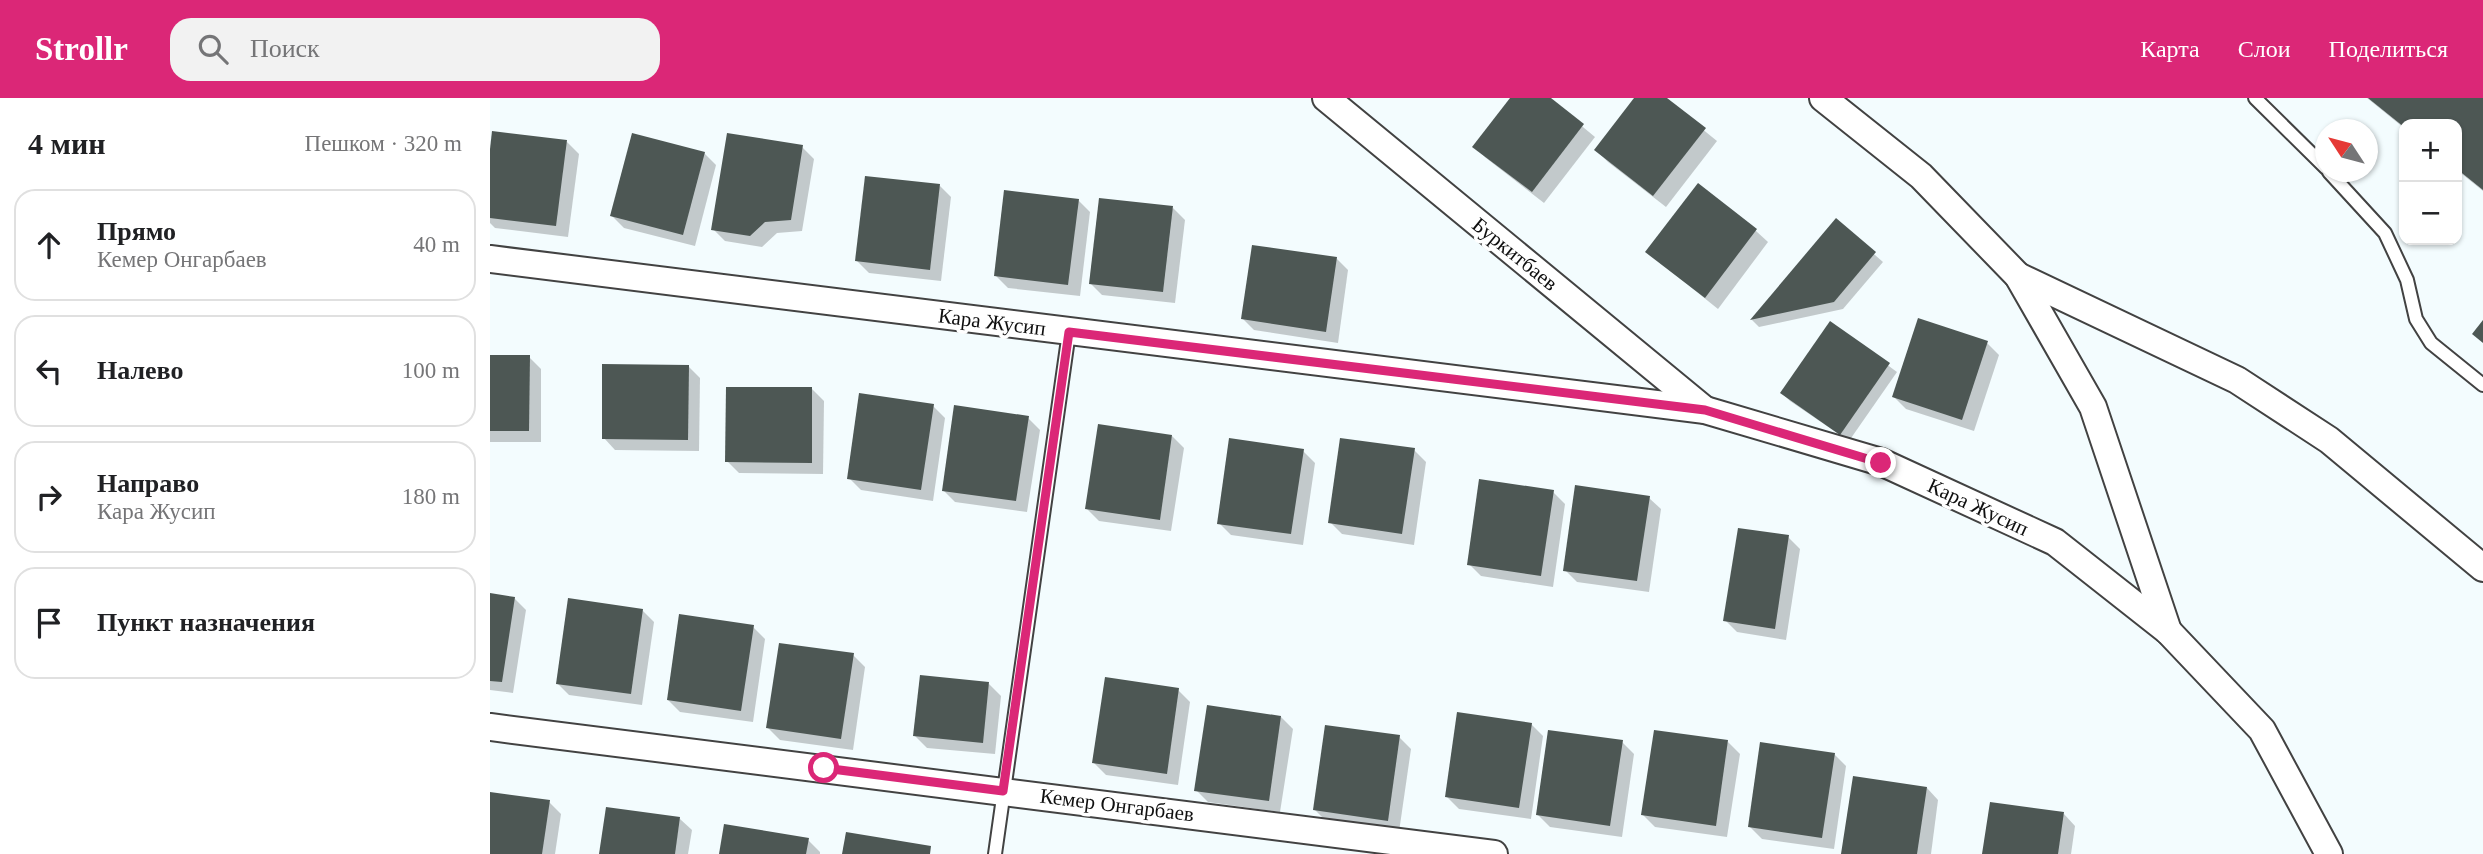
<!DOCTYPE html>
<html lang="ru">
<head>
<meta charset="utf-8">
<style>
	body { margin:0; font-family:"Times New Roman",serif; background:#f2f2f2; color:#202124 }
	.controls { position:absolute; right:21px; top:21px; display:grid; overflow:hidden; border-radius:14px; box-shadow:0 2px 5px #0004 }
	.controls button { width:63px; height:63px; display:grid; place-items:center; padding:0; border:0; border-bottom:2px solid #e0e0e0; background:#fff; color:#202124; font:35px sans-serif }
	.compass { position:absolute; left:1825px; top:21px; width:63px; height:63px; border-radius:50%; background:#fff; box-shadow:0 2px 5px #0004; rotate:306deg }
	.stop { position:absolute; width:21px; height:21px; margin:-16px; border:5px solid #db2777; border-radius:50%; background:#fff }
	.stop.end { background:#db2777; border-color:#fff; box-shadow:0 2px 7px #0008 }
	.list { margin:0; padding:0; list-style:none }
	h2 { display:flex; justify-content:space-between; align-items:center; height:91px; margin:0; padding:0 28px; font-size:30px }
	h2 small { font-size:23px; font-weight:400; color:#757577 }
	.list li { display:grid; grid-template-columns:46px 1fr auto; gap:21px; align-items:center; box-sizing:border-box; height:112px; margin:0 14px 14px; padding:0 14px; border:2px solid #e0e0e0; border-radius:21px }
	.list b { display:block; font-size:26px; white-space:nowrap }
	.list p { margin:0; font-size:23px; white-space:nowrap; color:#757577 }
	.list em { font-size:23px; font-style:normal; color:#757577 }
	.icon { flex:none; width:38px; height:38px; fill:none; stroke:currentColor; stroke-width:2; stroke-linecap:round; stroke-linejoin:round }
	.map { position:relative; flex:none; width:1993px; height:756px; overflow:hidden }
	header { display:flex; align-items:center; gap:42px; box-sizing:border-box; height:98px; padding:0 35px; background:#db2777; color:#fff }
	header strong { font-size:33px }
	nav { display:flex; gap:38px; margin-inline-start:auto; font-size:24px }
	.search { width:490px; height:63px; background:#f2f2f2; display:flex; align-items:center; gap:18px; box-sizing:border-box; padding:0 24px; border-radius:21px; color:#757577; font-size:26px }
	main { display:flex }
	aside { flex:1; background:#fff }
	.map>svg:first-child { display:block }
</style>
</head>
<body>
<header>
<strong>Strollr</strong>
<div class="search"><svg class="icon" aria-label="search" viewBox="0 0 24 24"><circle cx="10" cy="10" r="6"/><path d="M15 15l6 6"/></svg>Поиск</div>
<nav><a>Карта</a><a>Слои</a><a>Поделиться</a></nav>
</header>
<main>
<aside>
<h2>4 мин<small>Пешком · 320 m</small></h2>
<ul class="list">
<li><svg class="icon" aria-label="ahead" viewBox="0 0 24 24"><path d="M12 20V5M6 11l6-6 6 6"/></svg><div><b>Прямо</b><p>Кемер Онгарбаев</p></div><em>40 m</em></li>
<li><svg class="icon" aria-label="left" viewBox="0 0 24 24"><path d="M17 20v-9H6M10 6l-5 5 5 5"/></svg><div><b>Налево</b></div><em>100 m</em></li>
<li><svg class="icon" aria-label="right" viewBox="0 0 24 24"><path d="M7 20v-9h11M14 6l5 5-5 5"/></svg><div><b>Направо</b><p>Кара Жусип</p></div><em>180 m</em></li>
<li><svg class="icon" aria-label="arrive" viewBox="0 0 24 24"><path d="M6 21V4h12l-3 4 3 4H6"/></svg><div><b>Пункт назначения</b></div></li>
</ul>
</aside>
<div class="map">
<svg width="1993" height="756" viewBox="0 0 1993 756">
	<rect width="100%" height="100%" fill="#f3fcfe"/>
	<g fill="#0003">
		<path d="M1022 0H1058L1105 39 1054 105 996 60 984 49Z"/>
		<path d="M1146 0H1174L1227 43 1176 109 1118 64 1106 52Z"/>
		<path d="M1877 0H1993V93L1967 72V26H1914V30Z"/>
		<path d="M77 44 89 56 78 139 5 130 0 125V65Z"/>
		<path d="M312 49 324 61 312 133 287 135 272 149 235 143 223 131Z"/>
		<path d="M214 55 226 67 205 148 134 130 122 118Z"/>
		<path d="M449 87 461 99 451 183 379 175 367 163Z"/>
		<path d="M1208 88 1266 133 1278 144 1228 211 1157 154Z"/>
		<path d="M588 102 600 114 590 198 518 190 506 178Z"/>
		<path d="M683 110 695 122 685 205 612 197 600 185Z"/>
		<path d="M1346 123 1393 164 1353 211 1269 229 1262 222Z"/>
		<path d="M846 160 858 172 848 245 764 232 752 220Z"/>
		<path d="M1340 225 1407 274 1359 343 1300 303 1292 295Z"/>
		<path d="M1497 245 1509 257 1484 333 1416 311 1404 299Z"/>
		<path d="M0 259H39L51 271V344H0Z"/>
		<path d="M198 268 210 280 209 353 125 352 114 340Z"/>
		<path d="M322 291 334 303 333 376 249 375 237 363Z"/>
		<path d="M443 308 455 320 443 403 371 392 359 380Z"/>
		<path d="M538 320 550 332 537 414 465 404 453 392Z"/>
		<path d="M682 338 694 350 681 433 609 423 597 411Z"/>
		<path d="M924 352 936 364 924 447 852 436 840 424Z"/>
		<path d="M813 353 825 365 813 447 741 437 729 425Z"/>
		<path d="M1063 394 1075 406 1063 489 991 478 979 466Z"/>
		<path d="M1159 400 1171 411 1159 494 1087 484 1075 472Z"/>
		<path d="M1298 439 1310 451 1296 542 1247 534 1235 522Z"/>
		<path d="M0 497 24 500 36 512 23 595 0 592Z"/>
		<path d="M152 512 164 524 152 607 79 597 67 585Z"/>
		<path d="M263 529 275 541 263 624 190 614 178 602Z"/>
		<path d="M363 557 375 569 363 652 290 642 278 630Z"/>
		<path d="M499 586 511 598 505 656 437 650 425 638Z"/>
		<path d="M688 592 700 604 688 687 616 677 604 665Z"/>
		<path d="M791 619 803 631 790 714 718 704 706 692Z"/>
		<path d="M1041 626 1053 638 1041 721 969 711 957 699Z"/>
		<path d="M909 639 921 651 909 734 837 724 825 712Z"/>
		<path d="M1132 644 1144 656 1132 739 1060 729 1048 717Z"/>
		<path d="M1238 644 1250 656 1237 739 1165 729 1153 717Z"/>
		<path d="M1344 656 1356 668 1344 751 1272 741 1260 729Z"/>
		<path d="M1437 690 1448 702 1441 756H1353Z"/>
		<path d="M0 695 59 704 71 716 65 756H0Z"/>
		<path d="M1574 716 1585 728 1581 756H1494Z"/>
		<path d="M190 721 202 732 198 756H111Z"/>
		<path d="M318 742 330 754V756H231Z"/>
	</g>
	<g fill="#4d5754">
		<path d="M1020 0H1061L1094 26 1042 94 982 49Z"/>
		<path d="M1144 0H1177L1216 30 1163 98 1104 52Z"/>
		<path d="M1878 0H1993V92L1967 71V26H1914V29Z"/>
		<path d="M2 33 77 42 66 128 0 120V51Z"/>
		<path d="M142 35 215 54 193 137 120 118Z"/>
		<path d="M237 35 313 47 301 122 275 124 260 138 221 132Z"/>
		<path d="M375 78 450 86 440 172 365 163Z"/>
		<path d="M1208 85 1267 131 1215 200 1155 154Z"/>
		<path d="M514 92 589 101 578 187 504 178Z"/>
		<path d="M609 100 683 108 673 194 599 186Z"/>
		<path d="M1346 120 1386 154 1344 204 1260 222Z"/>
		<path d="M762 147 847 159 836 234 751 221Z"/>
		<path d="M1428 220 1498 243 1472 322 1402 299Z"/>
		<path d="M1993 222V245L1982 236Z"/>
		<path d="M1340 223 1400 265 1350 337 1290 295Z"/>
		<path d="M0 257H40L39 333H0Z"/>
		<path d="M112 266 199 267 198 342 112 341Z"/>
		<path d="M236 289H322V365L235 364Z"/>
		<path d="M369 295 444 306 431 392 357 381Z"/>
		<path d="M464 307 539 318 526 403 452 393Z"/>
		<path d="M608 326 682 337 670 422 595 411Z"/>
		<path d="M739 340 814 351 801 436 727 426Z"/>
		<path d="M850 340 925 350 912 436 838 425Z"/>
		<path d="M989 381 1064 392 1051 478 977 467Z"/>
		<path d="M1085 387 1160 398 1147 483 1073 473Z"/>
		<path d="M1248 430 1299 437 1285 531 1233 523Z"/>
		<path d="M0 495 25 499 12 584 0 583Z"/>
		<path d="M78 500 153 511 141 596 66 586Z"/>
		<path d="M189 516 264 527 251 613 177 602Z"/>
		<path d="M289 545 364 555 351 641 276 630Z"/>
		<path d="M430 577 499 584 493 645 423 638Z"/>
		<path d="M615 579 689 590 677 676 602 665Z"/>
		<path d="M717 607 791 618 779 703 704 693Z"/>
		<path d="M967 614 1042 625 1029 710 955 699Z"/>
		<path d="M835 627 910 637 898 723 823 712Z"/>
		<path d="M1058 632 1133 642 1120 728 1046 717Z"/>
		<path d="M1164 632 1238 642 1226 728 1151 717Z"/>
		<path d="M1270 644 1345 655 1332 740 1258 729Z"/>
		<path d="M1363 678 1437 689 1427 756H1351Z"/>
		<path d="M0 694 60 702 52 756H0Z"/>
		<path d="M1500 704 1574 714 1568 756H1492Z"/>
		<path d="M116 709 190 719 185 756H109Z"/>
		<path d="M234 726 319 740 316 756H229Z"/>
		<path d="M356 734 441 748 440 756H352Z"/>
	</g>
	<g fill="none" stroke-linecap="round" stroke-linejoin="round">
		<defs>
			<g id="service">
				<path d="M1765 0 1836 70"/>
				<path d="M1839 74 1895 135 1917 182 1926 221 1941 245 1993 287"/>
				<path d="M505 756 579 234"/>
			</g>
			<g id="minor">
				<path d="M836 0 1215 312"/>
				<path d="M1333 0 1431 78 1528 178 1603 309 1678 533"/>
				<path d="M0 161 1215 312 1391 364 1565 444 1678 533 1772 632 1839 756"/>
				<path d="M1528 178 1747 282 1839 342 1993 470"/>
				<path d="M0 629 1004 756"/>
			</g>
		</defs>
		<use href="#service" stroke="#424242" stroke-width="16"/>
		<use href="#minor" stroke="#424242" stroke-width="30"/>
		<use href="#service" stroke="#fff" stroke-width="12"/>
		<use href="#minor" stroke="#fff" stroke-width="26"/>
	</g>
	<g fill="none" stroke-linecap="round" stroke-linejoin="round">
		<path stroke="#db2777" stroke-width="9" d="M334 670 513 693 579 234 1215 312 1391 365"/>
	</g>
	<g text-anchor="middle" stroke-width="7" stroke-linejoin="round" paint-order="stroke">
		<g font-size="21" fill="#0f0f0f" stroke="#fff">
			<text transform="translate(1025 156) rotate(39)" y="7">Буркитбаев</text>
			<text transform="translate(502 224) rotate(7)" y="7">Кара Жусип</text>
			<text transform="translate(1488 409) rotate(25)" y="7">Кара Жусип</text>
			<text transform="translate(627 707) rotate(7)" y="7">Кемер Онгарбаев</text>
		</g>
	</g>
</svg>
<div class="controls">
<button>+</button>
<button>−</button>
</div>
<svg class="compass" viewBox="-18 -18 36 36"><path d="M0-13l5 13h-10z" fill="#e53935"/><path d="M0 13l5-13h-10z" fill="#757577"/></svg>
<div class="stop" style="left:334px;top:670px"></div>
<div class="stop end" style="left:1391px;top:365px"></div>
</div>
</main>
</body>
</html>
